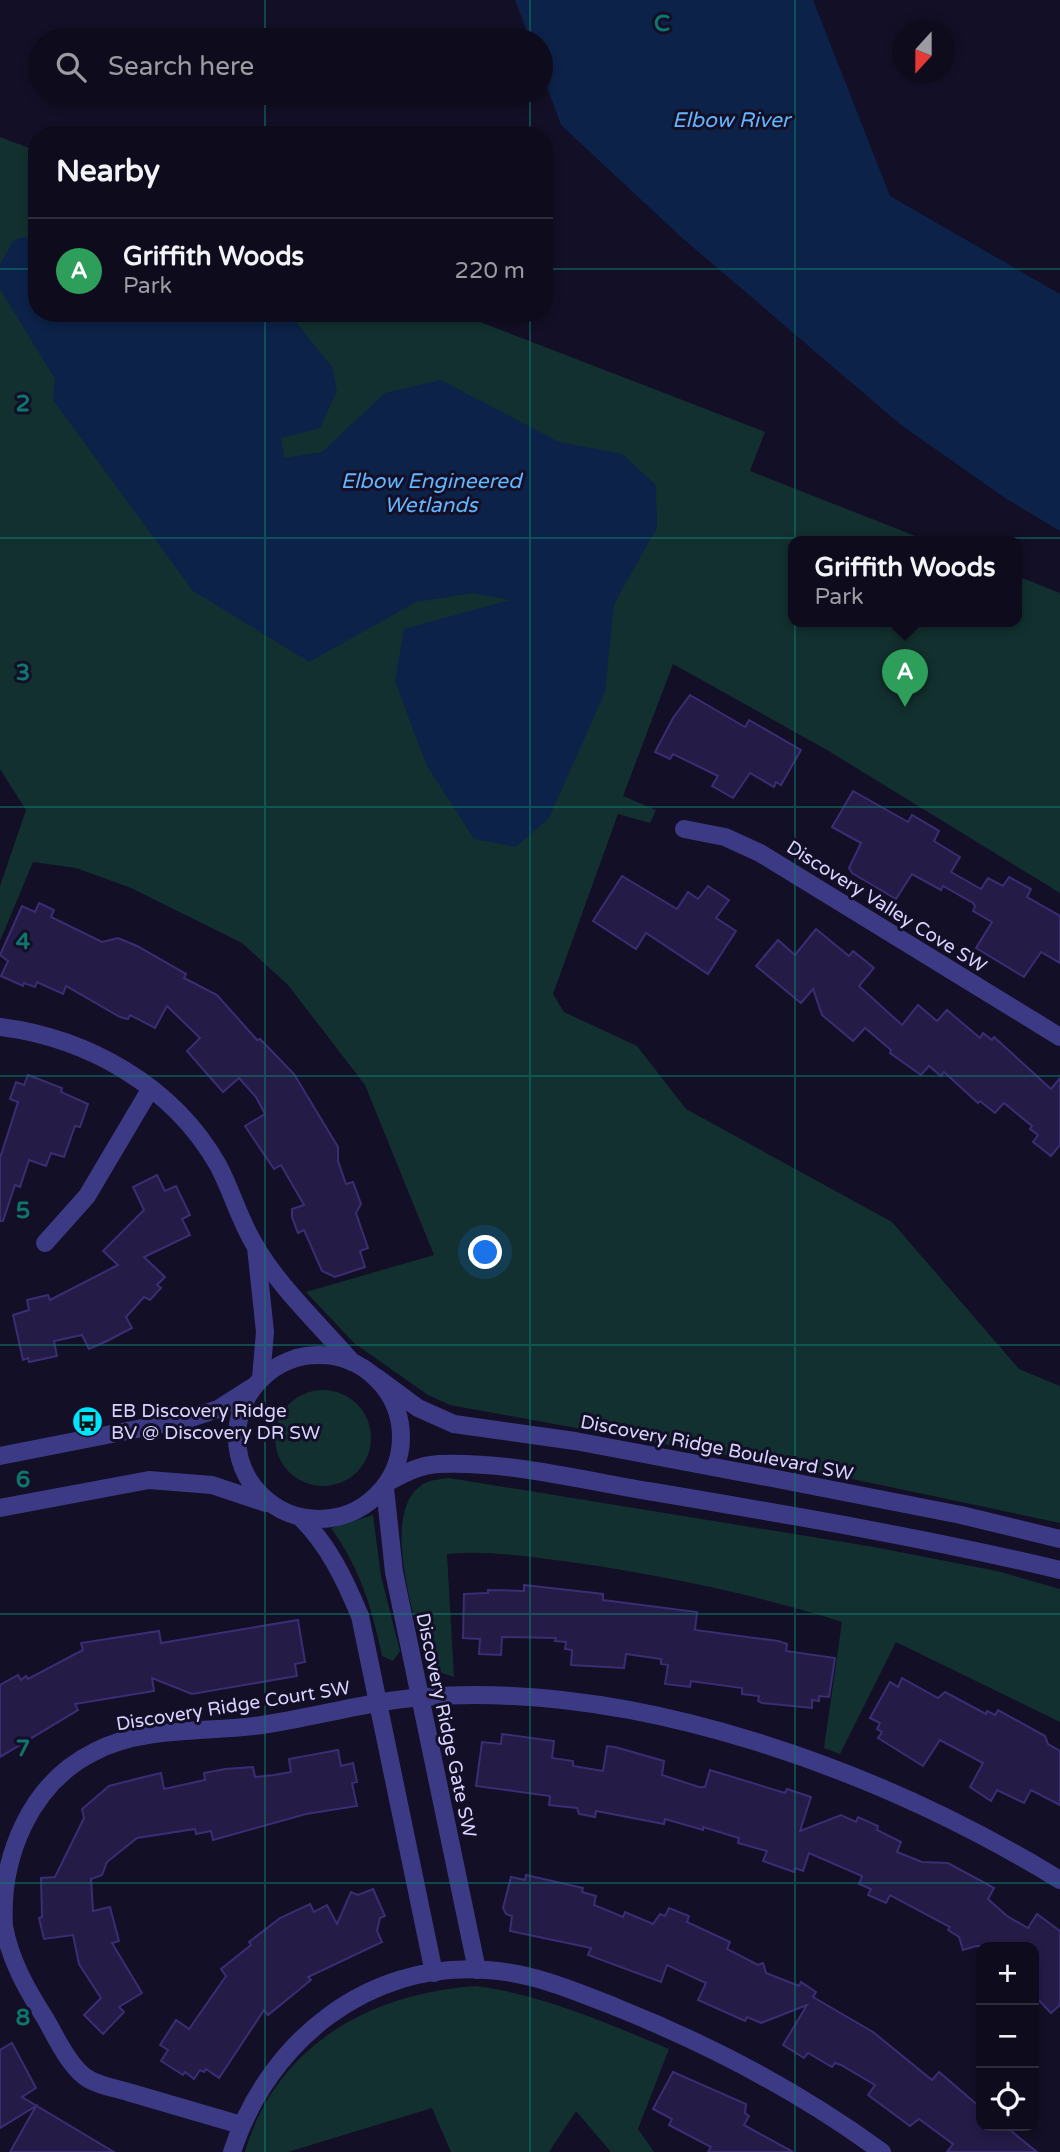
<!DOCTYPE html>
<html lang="en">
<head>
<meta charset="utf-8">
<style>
	body { margin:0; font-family:"Varela Round",sans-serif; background:#1c1929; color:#f1f3f6 }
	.controls { position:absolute; right:21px; bottom:21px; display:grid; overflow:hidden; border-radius:14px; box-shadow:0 4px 10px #0003 }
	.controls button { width:63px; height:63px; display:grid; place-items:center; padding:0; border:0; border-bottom:2px solid #2e2b3b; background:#0e0b1c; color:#f1f3f6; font:35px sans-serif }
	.compass { position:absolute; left:892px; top:21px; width:63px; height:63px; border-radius:50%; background:#0e0b1c; box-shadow:0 4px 10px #0003; rotate:201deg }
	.you { position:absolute; left:486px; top:1253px; width:24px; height:24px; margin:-18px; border:5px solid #fff; border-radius:50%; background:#1a73e8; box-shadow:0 0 0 10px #1a73e833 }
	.badge { display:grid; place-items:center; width:46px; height:46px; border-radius:50%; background:#8c9099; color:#fff; font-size:23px; font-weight:700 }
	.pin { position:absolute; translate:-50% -58px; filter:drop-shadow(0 2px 4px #0008) }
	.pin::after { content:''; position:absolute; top:37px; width:24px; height:21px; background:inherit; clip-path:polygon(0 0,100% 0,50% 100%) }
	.popup { position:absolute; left:788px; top:536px; width:234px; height:91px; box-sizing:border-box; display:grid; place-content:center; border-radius:14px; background:#0e0b1c; filter:drop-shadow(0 2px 5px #0005); font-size:23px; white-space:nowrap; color:#9b9ba3 }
	.popup b { font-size:26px; color:#f1f3f6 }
	.popup::after { content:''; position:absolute; left:50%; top:100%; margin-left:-14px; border:14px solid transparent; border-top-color:#0e0b1c }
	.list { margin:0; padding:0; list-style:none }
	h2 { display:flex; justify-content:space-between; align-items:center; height:91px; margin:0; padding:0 28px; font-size:30px }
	h2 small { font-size:23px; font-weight:400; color:#9b9ba3 }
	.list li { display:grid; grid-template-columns:46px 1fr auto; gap:21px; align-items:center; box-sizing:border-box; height:105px; padding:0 28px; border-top:2px solid #2e2b3b }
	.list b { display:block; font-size:26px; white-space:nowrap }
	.list p { margin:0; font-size:23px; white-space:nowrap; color:#9b9ba3 }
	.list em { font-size:23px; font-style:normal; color:#9b9ba3 }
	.icon { flex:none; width:38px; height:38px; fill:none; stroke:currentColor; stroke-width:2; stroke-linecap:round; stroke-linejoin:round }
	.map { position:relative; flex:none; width:1060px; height:2152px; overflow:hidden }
	.search { position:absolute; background:#0e0b1c; box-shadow:0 4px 10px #0003; left:28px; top:28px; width:525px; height:77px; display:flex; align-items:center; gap:18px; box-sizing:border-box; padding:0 24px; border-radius:38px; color:#9b9ba3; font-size:26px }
	.panel { position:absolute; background:#0e0b1c; box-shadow:0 4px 10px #0003; left:28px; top:126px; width:525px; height:196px; border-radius:28px }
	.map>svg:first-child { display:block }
</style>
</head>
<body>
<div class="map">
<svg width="1060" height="2152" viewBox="0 0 1060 2152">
	<rect width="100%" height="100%" fill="#130f26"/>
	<g fill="#12302f">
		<path d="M0 137 37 151V313H457L765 432 750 471 928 541H793V621H1017V576L1060 593V893L827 750 673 664 623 796 656 810 650 823 618 814 553 994 564 1012 637 1046 686 1109 892 1222 1019 1369 1060 1386V1523L838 1476 450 1405 428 1395 354 1343 306 1292 434 1255 365 1085 288 985 242 943 131 888 76 868 33 862 0 941V886L26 810 0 769Z"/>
		<circle cx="323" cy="1438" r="48"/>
		<path d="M449 1478 874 1547 997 1571 1060 1589V1722L896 1642 840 1754 824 1748 842 1622C753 1594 662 1575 570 1562 529 1557 488 1550 447 1554L454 1677 427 1668C418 1625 377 1513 423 1484 430 1480 441 1479 449 1478Z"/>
		<path d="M373 1515 381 1576 400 1651 393 1661 382 1656C372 1608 360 1568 331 1528Z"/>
		<path d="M476 1986C544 1995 607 2023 669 2049L638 2129 654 2152H611L576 2111 549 2152H451L432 2108 288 2152H245C276 2045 371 1993 476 1986Z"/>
	</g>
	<g fill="#0c2248">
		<path d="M515 0H813L890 196 1060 294V531L1005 498 901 425 680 236 561 125 541 70V40H530Z"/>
		<path d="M37 234V313H267L296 322 332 367 337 391 320 428 281 438 284 458 322 452 385 393 441 380 559 442 622 454 656 485 657 528 614 604 605 692 549 818 516 847 474 839 426 764 395 681 404 629 510 600 473 593 416 602 309 662 193 591 53 400 55 379 0 289V264L14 240Z"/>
	</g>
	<g fill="#241b47" stroke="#3b2d73" stroke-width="2">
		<path d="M690 695 745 727 749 720 801 750 781 785 776 782 774 787 750 773 733 798 712 786 718 776 673 754 670 759 655 752 673 718Z"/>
		<path d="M853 791 908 822 912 815 939 831 934 841 960 857 951 872 981 889 988 878 1003 886 1009 877 1031 889 1027 897 1060 916V963L1041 952 1024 977 976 948 992 922 973 911 975 906 973 903 943 886 941 890 912 874 896 899 852 873 849 868 861 843 832 827Z"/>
		<path d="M622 876 677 909 688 892 698 899 708 886 729 900 716 918 736 931 708 974 646 933 636 949 593 921Z"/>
		<path d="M39 903 54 910 51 917 102 942 118 938 137 946 186 974 184 978 217 995 257 1040 260 1039 294 1074 338 1147V1161L346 1184 353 1182 361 1204 356 1213 368 1248 360 1251 365 1267 335 1277 322 1271 304 1230 298 1233 292 1217V1209L304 1205 281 1165 274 1169 245 1126 265 1114 256 1097 239 1078 223 1092 187 1051 200 1038 167 1006 155 1028 130 1015 128 1019 120 1017 66 986 63 994 37 982 35 987 24 983 23 986 1 976 8 961 0 955 22 906 35 912Z"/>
		<path d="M816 929 849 956 853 951 874 968 859 986 902 1025 918 1005 937 1021 947 1010 980 1038 983 1033 992 1040 994 1037 1051 1089 1060 1078V1145L1051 1156 1033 1142 1038 1135 1030 1129 1032 1126 1004 1103 995 1113 980 1101 978 1103 944 1072 941 1076 929 1066 921 1075 890 1053 891 1050 865 1028 853 1041 822 1015 813 989 801 1003 756 966 778 940 795 955Z"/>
		<path d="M28 1075 62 1088 61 1092 88 1104 80 1127 75 1126 64 1157 51 1153 46 1166 29 1160 20 1187 15 1185 3 1221H0V1158L18 1102 10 1099 16 1082 24 1085Z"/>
		<path d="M157 1175 165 1191 176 1186 190 1215 182 1219 190 1235 144 1257 165 1277 157 1285 161 1288 150 1300 144 1297 126 1317 132 1328 107 1341 89 1349 82 1335 54 1341 57 1356 29 1362 28 1358 23 1360 13 1315 29 1310 27 1300 48 1295 50 1300 118 1265 103 1251 144 1210 133 1187Z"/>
		<path d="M524 1585 603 1594V1600L697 1612 695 1630 778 1641 787 1644 786 1651 835 1658 829 1697 819 1696V1701L812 1700V1708L762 1703 758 1701 759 1696 742 1694V1688L691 1681 690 1687 665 1684 668 1665 661 1664V1659L626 1654 624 1668 571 1665 572 1650 565 1649 566 1642 555 1641 556 1638 502 1637 501 1655 479 1654 480 1639 463 1638 464 1594 488 1593V1590L524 1591Z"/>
		<path d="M298 1620 305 1662 295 1664 297 1676 192 1694 152 1678 154 1691 75 1704 78 1710 0 1757V1685L18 1675 21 1680 26 1676 28 1679 83 1650 81 1643 159 1631 161 1643Z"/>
		<path d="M902 1678 938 1698 945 1692 986 1714 987 1711 995 1715 998 1710 1045 1736 1048 1744 1060 1751V1805L1031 1790 1024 1803 997 1790 991 1801 970 1787 983 1763 940 1740 923 1766 878 1738 882 1732 877 1729 880 1723 870 1718 890 1682 898 1687Z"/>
		<path d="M502 1734 554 1741 552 1758 573 1761V1766L603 1771 607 1746 615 1747 664 1761 662 1775 699 1787H705L710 1770 785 1793 787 1789 811 1797 800 1831 841 1815 856 1822 858 1817 878 1826 877 1830 901 1842 897 1852 922 1862 948 1863 994 1888 988 1899 1007 1916 1028 1928 1037 1914 1060 1931V2005L1051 2013 1034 1995V1947L976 1946 963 1950 959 1937 948 1930 950 1927 890 1895 886 1903 868 1895 871 1889 859 1884 862 1876 809 1853 803 1871 795 1868 794 1872 763 1861 767 1851 738 1843 739 1838 703 1827V1830L665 1819 664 1824 596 1811 595 1817 579 1814 577 1808 549 1805 550 1796 476 1786 482 1742 501 1744Z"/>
		<path d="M338 1750 341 1766 353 1763 357 1782 352 1783 357 1806 306 1814 213 1840 211 1831 196 1834 195 1829 137 1838 107 1862 102 1875 91 1879 93 1911 110 1907 119 1941 112 1943 142 1993 119 2007 124 2012 103 2034 84 2015 101 1998 79 1964 73 1935 44 1939 39 1918 42 1917 41 1878 55 1877 84 1818 82 1809 109 1786 140 1778 161 1773 164 1789 205 1780 204 1773 225 1769 253 1767 255 1777 274 1775 291 1772 289 1759Z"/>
		<path d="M526 1875 583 1888 582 1892 596 1896 594 1905 623 1917 625 1912 653 1924 660 1914 665 1916 669 1908 689 1916 687 1922 730 1942 727 1949 758 1965 763 1963 766 1973 799 1986 801 1982 816 1992 813 1997 873 2032 932 2080 939 2072 981 2108V2126H1005L1037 2152H947L953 2144 919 2119 910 2126 868 2095 875 2085 841 2065 835 2063 832 2067 808 2053 804 2058 783 2045 807 2005 761 2023 747 2017 745 2021 698 2000 706 1983 667 1965 661 1982 588 1955 591 1948 510 1931 512 1916 506 1914 503 1908 511 1877 525 1880Z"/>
		<path d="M373 1889 385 1916 380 1918 377 1931 382 1942 308 1977 311 1980 268 2015 264 2010 219 2078 206 2069 204 2072 200 2070 194 2079 185 2072 183 2075 161 2061 168 2050 160 2045 176 2020 189 2029 226 1976 221 1969 251 1945 249 1942 280 1918 310 1904 314 1912 327 1905 337 1924 351 1892 358 1895Z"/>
		<path d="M12 2043 36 2088 22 2097 114 2152H10L36 2106 0 2128V2050Z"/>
		<path d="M673 2072 746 2104 745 2113 749 2116 744 2125 793 2152H708L711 2147 669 2125 672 2119 653 2109Z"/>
	</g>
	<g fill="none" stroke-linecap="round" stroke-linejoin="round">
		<g stroke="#3d3a85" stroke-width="18">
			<path d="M684 829 725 837 760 853 1060 1037"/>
			<path d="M0 1027C88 1038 173 1086 218 1165 232 1191 240 1222 256 1247 281 1289 320 1325 352 1362"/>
			<path d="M45 1243 87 1196 151 1088"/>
			<path d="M256 1247 265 1332 261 1378"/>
			<path d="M376 1377 418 1408 454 1424 575 1441 772 1478 961 1515 1060 1539"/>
			<path d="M390 1481C407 1472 420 1465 439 1464 510 1461 585 1481 654 1492 790 1515 926 1538 1060 1570"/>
			<path d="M385 1488 394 1572 477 1970"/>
			<path d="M301 1518C329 1546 345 1580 360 1616L434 1973"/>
			<path d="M241 2125C203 2114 166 2103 128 2092 115 2088 95 2085 84 2076 67 2062 56 2037 45 2018 27 1990 10 1960 4 1926 0 1856 31 1783 94 1752 143 1726 208 1733 262 1725 316 1717 369 1701 424 1697 637 1681 880 1770 1060 1880"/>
			<path d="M232 2152C268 2042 367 1961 487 1970 534 1973 575 1991 618 2008 713 2046 800 2092 882 2152"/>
		</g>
		<g stroke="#3d3a85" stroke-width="18">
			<circle cx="319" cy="1437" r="82"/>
			<path d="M0 1456 188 1419 218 1409 251 1388"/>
			<path d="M0 1508 149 1480 212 1485 266 1503"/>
		</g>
	</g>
	<path fill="none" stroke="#0f766e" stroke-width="2" stroke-opacity="0.55" d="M265 0V40M530 0V40M795 0V2152M265 93V135M530 93V135M0 269H37M544 269H1060M265 313V2152M530 313V2152M0 538H1060M0 807H1060M0 1076H1060M0 1345H1060M0 1614H1060M0 1883H1060"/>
	<defs>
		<symbol id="bus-disc" viewBox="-11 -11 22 22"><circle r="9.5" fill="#00e5ff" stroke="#130f26"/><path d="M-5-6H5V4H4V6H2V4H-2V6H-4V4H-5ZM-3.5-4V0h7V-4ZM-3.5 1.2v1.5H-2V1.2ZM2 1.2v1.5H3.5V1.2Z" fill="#111"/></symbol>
	</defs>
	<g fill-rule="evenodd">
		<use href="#bus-disc" x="70" y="1404" width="35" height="35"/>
	</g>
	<g text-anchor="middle" stroke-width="6" stroke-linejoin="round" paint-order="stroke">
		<g font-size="19" fill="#d9d4ff" stroke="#130f26">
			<text transform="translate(887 906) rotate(32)" y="7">Discovery Valley Cove SW</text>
			<text transform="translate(717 1447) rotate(11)" y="7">Discovery Ridge Boulevard SW</text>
			<text transform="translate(233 1705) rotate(-9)" y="7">Discovery Ridge Court SW</text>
			<text transform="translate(447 1725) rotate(78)" y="7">Discovery Ridge Gate SW</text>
		</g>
		<g font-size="19" fill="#d9d4ff" stroke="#130f26" text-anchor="start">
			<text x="111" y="1417">EB Discovery Ridge<tspan x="111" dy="22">BV @ Discovery DR SW</tspan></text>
		</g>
		<g font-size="21" font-style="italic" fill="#62b6ff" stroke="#130f26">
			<text x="731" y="127">Elbow River</text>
			<text x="431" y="488">Elbow Engineered<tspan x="431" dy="24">Wetlands</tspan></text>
		</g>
	</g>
	<g font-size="23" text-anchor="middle" font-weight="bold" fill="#0f766e" stroke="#130f26" stroke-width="6" stroke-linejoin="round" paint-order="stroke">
		<text x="662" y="31">C</text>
		<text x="23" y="411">2</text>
		<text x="23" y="680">3</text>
		<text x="23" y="949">4</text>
		<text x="23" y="1218">5</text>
		<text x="23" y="1487">6</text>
		<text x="23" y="1756">7</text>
		<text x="23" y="2025">8</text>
	</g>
</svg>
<div class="controls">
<button>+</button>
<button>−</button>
<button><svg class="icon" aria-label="locate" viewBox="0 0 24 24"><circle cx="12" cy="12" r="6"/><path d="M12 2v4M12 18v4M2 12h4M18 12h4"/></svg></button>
</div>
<svg class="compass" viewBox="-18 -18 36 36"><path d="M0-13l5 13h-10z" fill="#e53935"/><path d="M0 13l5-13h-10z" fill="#9b9ba3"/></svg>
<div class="you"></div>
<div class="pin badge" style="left:905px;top:707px;background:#2e9e5b">A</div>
<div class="popup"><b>Griffith Woods</b>Park</div>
<div class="search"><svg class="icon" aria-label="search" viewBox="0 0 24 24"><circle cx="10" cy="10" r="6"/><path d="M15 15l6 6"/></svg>Search here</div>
<section class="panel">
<h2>Nearby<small></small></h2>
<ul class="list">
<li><span class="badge" style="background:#2e9e5b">A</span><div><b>Griffith Woods</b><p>Park</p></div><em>220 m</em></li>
</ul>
</section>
</div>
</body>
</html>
